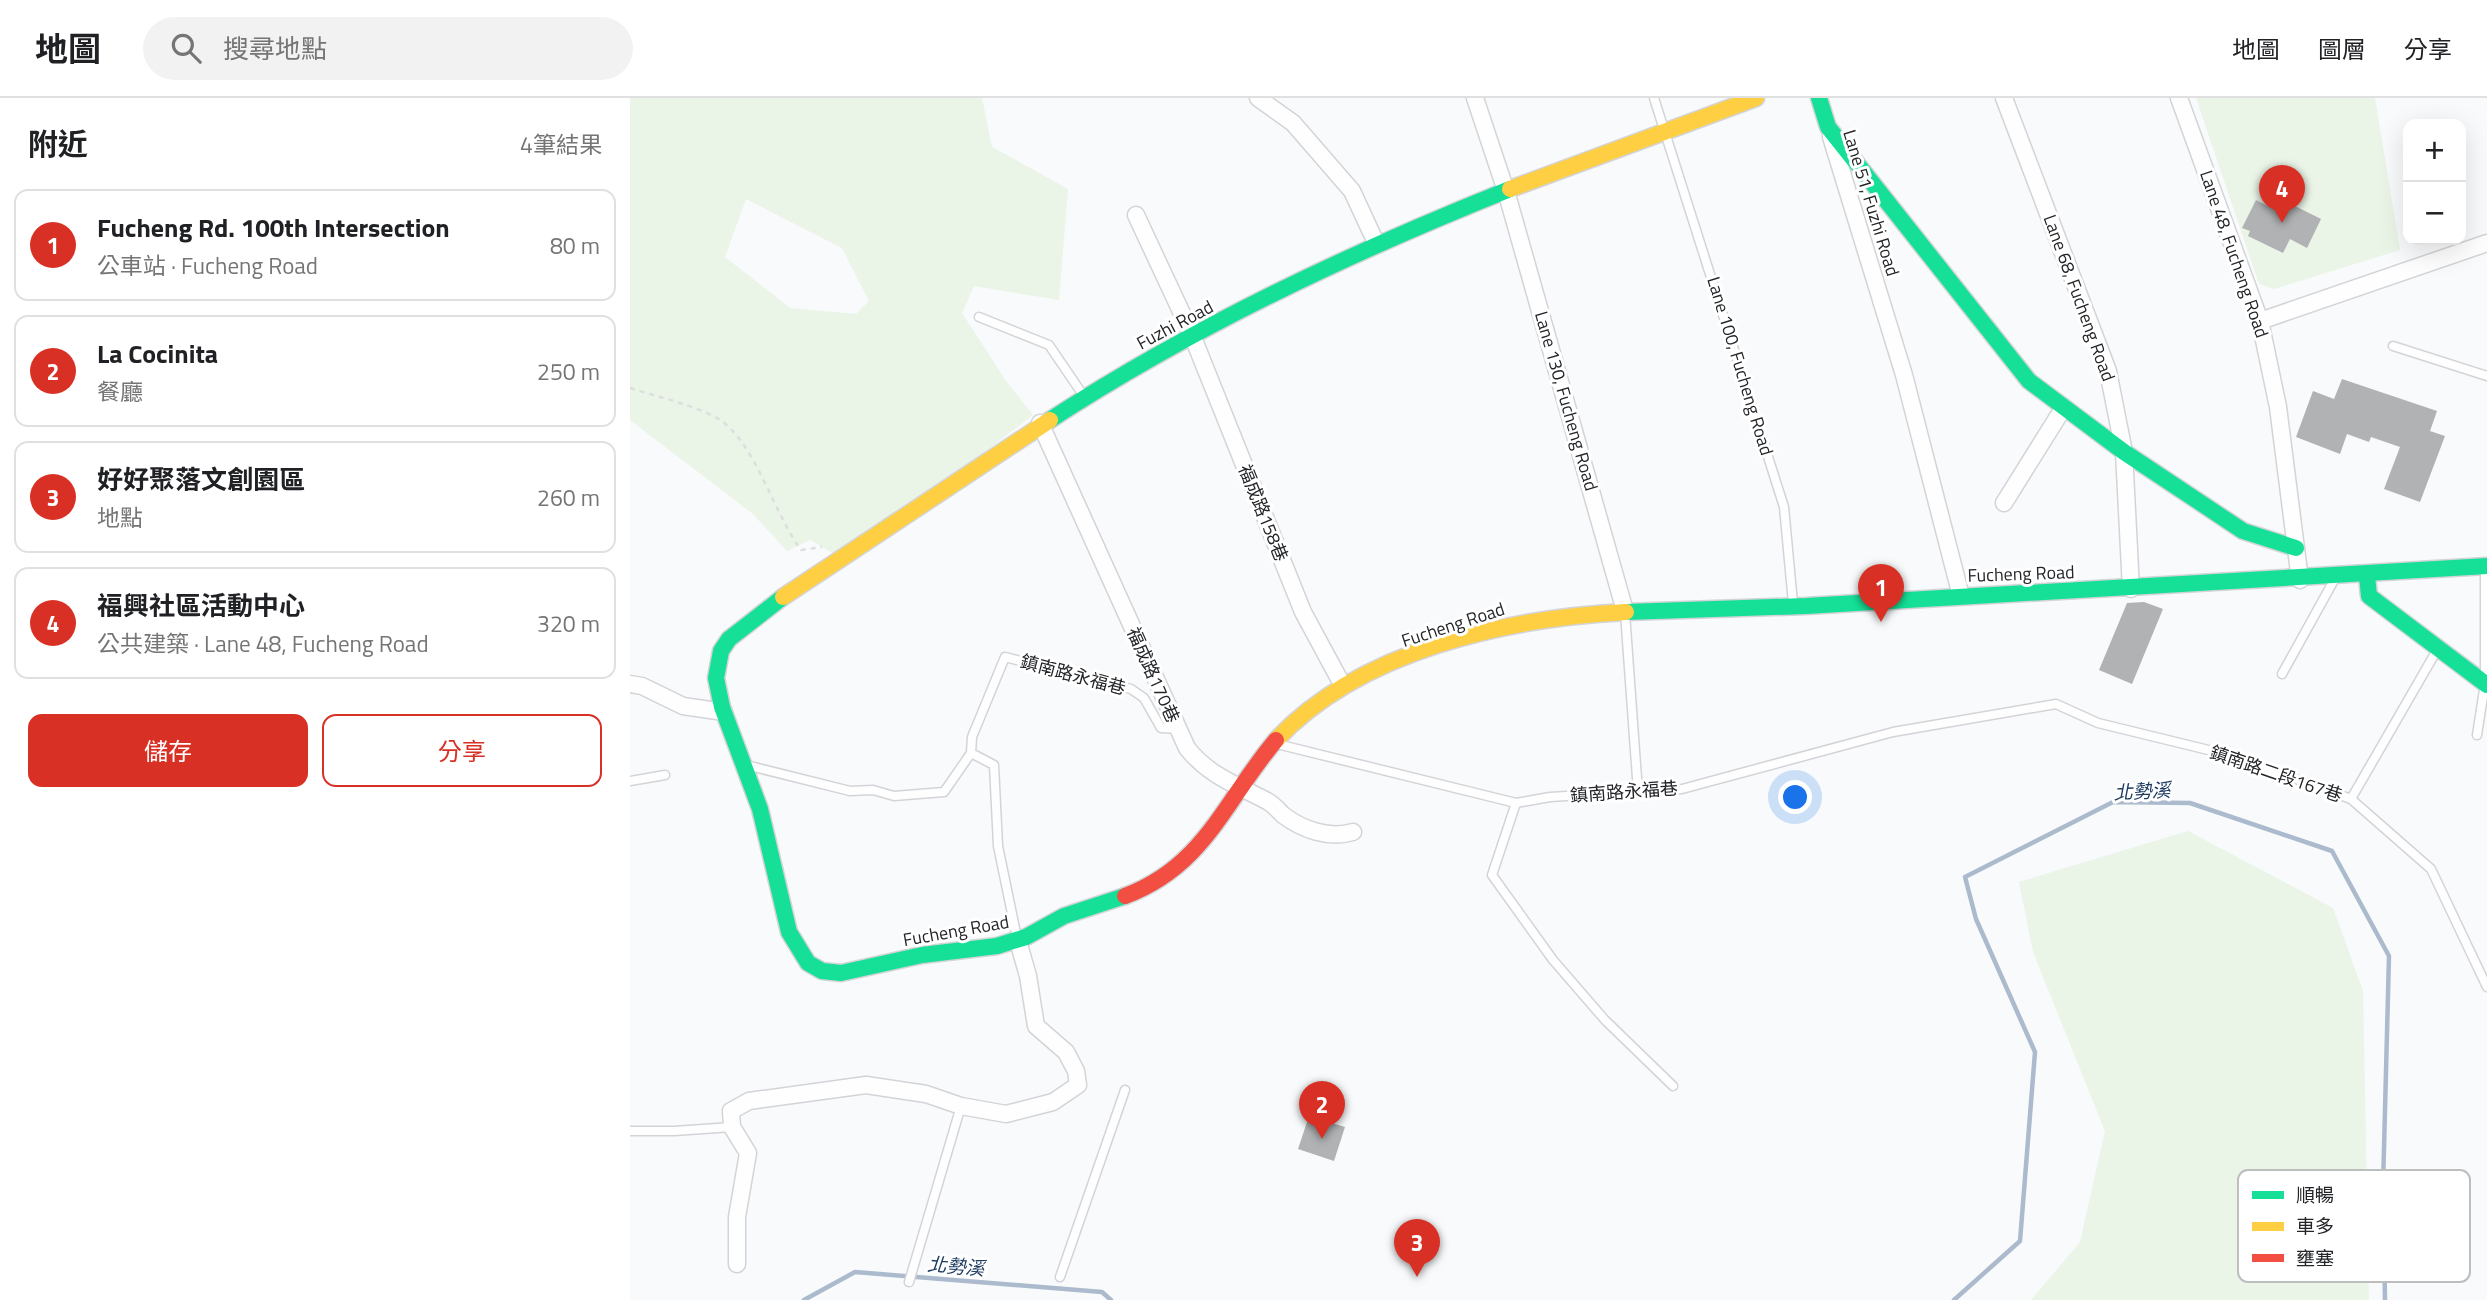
<!DOCTYPE html>
<html lang="zh-TW">
<head>
<meta charset="utf-8">
<style>
	body { margin:0; font-family:"Titillium Web","Noto Sans TC",sans-serif; background:#f2f2f2; color:#202124 }
	.controls { position:absolute; right:21px; top:21px; display:grid; overflow:hidden; border-radius:14px; box-shadow:0 7px 28px #0002 }
	.controls button { width:63px; height:63px; display:grid; place-items:center; padding:0; border:0; border-bottom:2px solid #e0e0e0; background:#fff; color:#202124; font:35px sans-serif }
	.you { position:absolute; left:1166px; top:700px; width:24px; height:24px; margin:-18px; border:5px solid #fff; border-radius:50%; background:#1a73e8; box-shadow:0 0 0 10px #1a73e833 }
	.badge { display:grid; place-items:center; width:46px; height:46px; border-radius:50%; background:#d93025; color:#fff; font-size:23px; font-weight:700 }
	.pin { position:absolute; translate:-50% -58px; filter:drop-shadow(0 2px 4px #0008) }
	.pin::after { content:''; position:absolute; top:37px; width:24px; height:21px; background:inherit; clip-path:polygon(0 0,100% 0,50% 100%) }
	.list { margin:0; padding:0; list-style:none }
	h2 { display:flex; justify-content:space-between; align-items:center; height:91px; margin:0; padding:0 28px; font-size:30px }
	h2 small { font-size:23px; font-weight:400; color:#757577 }
	.list li { display:grid; grid-template-columns:46px 1fr auto; gap:21px; align-items:center; box-sizing:border-box; height:112px; margin:0 14px 14px; padding:0 14px; border:2px solid #e0e0e0; border-radius:14px }
	.list b { display:block; font-size:26px; white-space:nowrap }
	.list p { margin:0; font-size:23px; white-space:nowrap; color:#757577 }
	.list em { font-size:23px; font-style:normal; color:#757577 }
	.actions { display:flex; gap:14px; padding:21px 28px }
	.actions a { flex:1; padding:16px 0; border:2px solid #d93025; border-radius:14px; text-align:center; font-size:24px; color:#d93025 }
	.actions .main { background:#d93025; color:#fff }
	.icon { flex:none; width:38px; height:38px; fill:none; stroke:currentColor; stroke-width:2; stroke-linecap:round; stroke-linejoin:round }
	.map { position:relative; flex:none; width:1857px; height:1202px; overflow:hidden }
	header { display:flex; align-items:center; gap:42px; box-sizing:border-box; height:98px; padding:0 35px; background:#fff; border-bottom:2px solid #e0e0e0 }
	header strong { font-size:33px }
	nav { display:flex; gap:38px; margin-inline-start:auto; font-size:24px }
	.search { width:490px; height:63px; background:#f2f2f2; display:flex; align-items:center; gap:18px; box-sizing:border-box; padding:0 24px; border-radius:38px; color:#757577; font-size:26px }
	main { display:flex }
	aside { flex:1; background:#fff }
	.map>svg:first-child { display:block }
</style>
</head>
<body>
<header>
<strong>地圖</strong>
<div class="search"><svg class="icon" aria-label="search" viewBox="0 0 24 24"><circle cx="10" cy="10" r="6"/><path d="M15 15l6 6"/></svg>搜尋地點</div>
<nav><a>地圖</a><a>圖層</a><a>分享</a></nav>
</header>
<main>
<aside>
<h2>附近<small>4筆結果</small></h2>
<ul class="list">
<li><span class="badge">1</span><div><b>Fucheng Rd. 100th Intersection</b><p>公車站 · Fucheng Road</p></div><em>80 m</em></li>
<li><span class="badge">2</span><div><b>La Cocinita</b><p>餐廳</p></div><em>250 m</em></li>
<li><span class="badge">3</span><div><b>好好聚落文創園區</b><p>地點</p></div><em>260 m</em></li>
<li><span class="badge">4</span><div><b>福興社區活動中心</b><p>公共建築 · Lane 48, Fucheng Road</p></div><em>320 m</em></li>
</ul>
<div class="actions"><a class="main">儲存</a><a>分享</a></div>
</aside>
<div class="map">
<svg width="1857" height="1202" viewBox="0 0 1857 1202">
	<rect width="100%" height="100%" fill="#f8fafc"/>
	<g fill="#eaf4e7" fill-rule="evenodd">
		<path d="M0 0H352L362 49 438 91 429 202 344 188 332 215 376 283 403 317 218 459 201 454 180 442 157 453 123 416 0 322ZM116 101 212 150 239 203 226 216 160 210 95 159Z"/>
		<path d="M1566 0H1745L1770 152 1644 191 1629 186Z"/>
		<path d="M1558 733 1703 810 1733 893 1739 1202H1401L1450 1144 1475 1033 1403 854 1389 784Z"/>
	</g>
	<g fill="none" stroke-linecap="round" stroke-linejoin="round">
		<g stroke="#abbacc" stroke-width="4.5">
			<path d="M174 1202 225 1174 472 1194 481 1202"/>
			<path d="M1324 1202 1390 1143 1405 954 1346 821 1335 779 1483 704 1560 705 1702 753 1759 858 1753 1089 1755 1202"/>
		</g>
	</g>
	<g fill="#b0b2b4">
		<path d="M1626 102 1652 115 1657 104 1691 121 1677 150 1660 141 1653 155 1618 138 1620 133 1612 130Z"/>
		<path d="M1712 281 1807 313 1800 333 1815 338 1790 404 1754 391 1770 349 1741 339 1739 344 1717 336 1710 356 1666 339 1683 293 1704 301Z"/>
		<path d="M1514 504 1533 511 1502 586 1469 572 1497 505Z"/>
		<path d="M679 1018 715 1029 704 1063 668 1051Z"/>
	</g>
	<g fill="none" stroke-linecap="round" stroke-linejoin="round">
		<defs>
			<g id="lane">
				<path d="M1024 0 1154 409 1163 505"/>
				<path d="M349 219 419 247 453 297"/>
				<path d="M1763 248 1857 278"/>
				<path d="M995 515 1008 694"/>
				<path d="M1652 576 1703 484"/>
				<path d="M1847 637 1855 585V471"/>
				<path d="M647 646 886 705 920 699 1052 691 1263 634 1426 606 1468 625 1603 658 1721 701 1801 771 1857 889"/>
				<path d="M120 668 220 693 243 692 264 698 314 694 341 655"/>
				<path d="M0 683 35 677"/>
				<path d="M1721 701 1807 552"/>
				<path d="M886 705 862 777 923 862 975 922 1043 988"/>
				<path d="M387 840 368 748 364 667 341 655 342 639 375 559 501 591 514 600 531 630 548 631"/>
				<path d="M0 1033H44L102 1029"/>
				<path d="M430 1179 495 992"/>
				<path d="M279 1184 331 1008"/>
			</g>
			<g id="street">
				<path d="M628 0 663 25 722 93 747 147"/>
				<path d="M845 0 876 93 995 513"/>
				<path d="M1374 0 1478 273 1494 354 1501 491"/>
				<path d="M1549 0 1630 223 1648 309 1670 482"/>
				<path d="M1201 39 1274 277 1331 498"/>
				<path d="M506 117 562 237 673 514 713 588"/>
				<path d="M1630 223 1857 145"/>
				<path d="M410 325 557 650C579 678 607 687 637 703 643 706 648 712 653 717 673 732 699 741 723 734"/>
				<path d="M1374 405 1434 309"/>
				<path d="M0 586 12 588 53 608 94 614"/>
				<path d="M107 1166V1119L118 1055 102 1029 101 1013 119 1003 236 987 296 996 331 1008 376 1016 423 1004 448 987 446 973 436 954 406 928 398 878 388 843"/>
			</g>
			<g id="fast">
				<path d="M1189 0 1198 29 1399 283 1494 354 1613 433 1666 450"/>
				<path d="M420 322C565 228 720 155 880 91"/>
				<path d="M1737 478 1739 498 1857 587"/>
				<path d="M153 499 99 541 91 553 86 580 92 609 130 711 159 834 178 865 192 873 211 875 292 857 367 848 396 839 434 818 495 798"/>
				<path d="M996 514 1176 508 1857 468"/>
			</g>
			<g id="slow">
				<path d="M880 91 1126 0"/>
				<path d="M153 499 420 322"/>
				<path d="M646 642C730 552 878 520 996 514"/>
			</g>
			<path id="jam" d="M495 798C575 768 595 702 646 642"/>
		</defs>
		<use href="#lane" stroke="#d3d4d7" stroke-width="11"/>
		<use href="#street" stroke="#d3d4d7" stroke-width="19"/>
		<use href="#fast" stroke="#d3d4d7" stroke-width="19"/>
		<use href="#slow" stroke="#d3d4d7" stroke-width="19"/>
		<use href="#jam" stroke="#d3d4d7" stroke-width="19"/>
		<path stroke="#dededf" stroke-width="2.5" stroke-dasharray="5 5" stroke-linecap="butt" d="M0 290C28 299 61 306 87 320 124 341 144 416 171 452L192 449"/>
		<use href="#lane" stroke="#fefeff" stroke-width="8"/>
		<use href="#street" stroke="#fefeff" stroke-width="16"/>
		<use href="#fast" stroke="#16e098" stroke-width="16"/>
		<use href="#slow" stroke="#ffcf43" stroke-width="16"/>
		<use href="#jam" stroke="#f24e42" stroke-width="16"/>
	</g>
	<g text-anchor="middle" stroke-width="6" stroke-linejoin="round" paint-order="stroke">
		<g font-size="18" fill="#232528" stroke="#fff">
			<text transform="translate(1241 105) rotate(73)" y="6">Lane 51, Fuzhi Road</text>
			<text transform="translate(1604 156) rotate(71)" y="6">Lane 48, Fucheng Road</text>
			<text transform="translate(1449 200) rotate(70)" y="6">Lane 68, Fucheng Road</text>
			<text transform="translate(545 227) rotate(-28)" y="6">Fuzhi Road</text>
			<text transform="translate(1110 268) rotate(73)" y="6">Lane 100, Fucheng Road</text>
			<text transform="translate(936 303) rotate(74)" y="6">Lane 130, Fucheng Road</text>
			<text transform="translate(633 415) rotate(68)" y="6">福成路158巷</text>
			<text transform="translate(1391 476) rotate(-2)" y="6">Fucheng Road</text>
			<text transform="translate(823 527) rotate(-18)" y="6">Fucheng Road</text>
			<text transform="translate(443 577) rotate(15)" y="6">鎮南路永福巷</text>
			<text transform="translate(523 577) rotate(66)" y="6">福成路170巷</text>
			<text transform="translate(1646 676) rotate(19)" y="6">鎮南路二段167巷</text>
			<text transform="translate(994 694) rotate(-4)" y="6">鎮南路永福巷</text>
			<text transform="translate(326 833) rotate(-10)" y="6">Fucheng Road</text>
		</g>
		<g font-size="19" font-style="italic" fill="#1f3d63" stroke="#fff">
			<text transform="translate(1512 693) rotate(-3)" y="7">北勢溪</text>
			<text transform="translate(326 1168) rotate(5)" y="7">北勢溪</text>
		</g>
	</g>
	<rect x="1608" y="1072" width="232" height="112" rx="10" fill="#fff" stroke="#bdbebe" stroke-width="2"/>
	<rect x="1622" y="1093" width="32" height="8" fill="#16e098"/>
	<rect x="1622" y="1124" width="32" height="9" fill="#ffcf43"/>
	<rect x="1622" y="1156" width="32" height="8" fill="#f24e42"/>
	<g font-size="19" fill="#232528">
		<text x="1666" y="1104">順暢</text>
		<text x="1666" y="1135">車多</text>
		<text x="1666" y="1167">壅塞</text>
	</g>
</svg>
<div class="controls">
<button>+</button>
<button>−</button>
</div>
<div class="you"></div>
<div class="pin badge" style="left:1251px;top:524px">1</div>
<div class="pin badge" style="left:692px;top:1041px">2</div>
<div class="pin badge" style="left:787px;top:1179px">3</div>
<div class="pin badge" style="left:1652px;top:125px">4</div>
</div>
</main>
</body>
</html>
